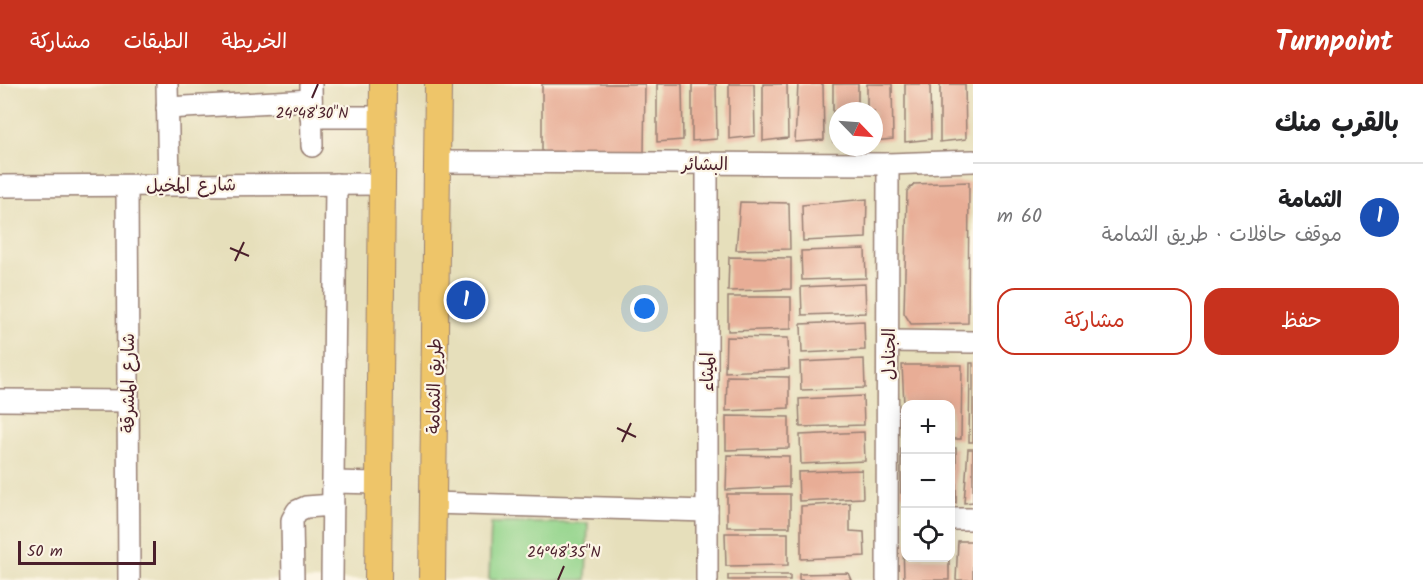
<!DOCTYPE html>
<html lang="ar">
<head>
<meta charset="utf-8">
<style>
	body { margin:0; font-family:Kalam,"Playpen Sans Arabic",sans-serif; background:#f2f2f2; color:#202124; direction:rtl }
	.controls { position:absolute; right:18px; bottom:18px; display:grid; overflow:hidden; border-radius:12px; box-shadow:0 3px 15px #0003 }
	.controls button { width:54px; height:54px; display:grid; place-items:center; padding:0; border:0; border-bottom:2px solid #e0e0e0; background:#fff; color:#202124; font:30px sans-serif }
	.compass { position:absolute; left:829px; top:18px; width:54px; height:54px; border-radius:50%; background:#fff; box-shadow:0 3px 15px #0003; rotate:115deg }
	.scale { position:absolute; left:18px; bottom:15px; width:138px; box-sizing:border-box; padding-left:6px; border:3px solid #4a1f2b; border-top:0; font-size:16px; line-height:21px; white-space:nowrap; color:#4a1f2b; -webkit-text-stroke:4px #fcf5e5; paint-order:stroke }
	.you { position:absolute; left:645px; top:225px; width:21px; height:21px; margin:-15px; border:4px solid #fff; border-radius:50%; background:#1a73e8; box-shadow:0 0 0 9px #1a73e833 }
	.badge { display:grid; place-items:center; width:39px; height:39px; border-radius:50%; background:#c8321e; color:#fff; font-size:20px; font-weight:700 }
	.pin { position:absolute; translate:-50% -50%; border:3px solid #fff; box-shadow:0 2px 6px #0006 }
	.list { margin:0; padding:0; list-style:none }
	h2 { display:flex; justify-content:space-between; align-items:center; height:78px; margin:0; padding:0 24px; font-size:26px }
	h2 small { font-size:20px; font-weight:400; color:#757577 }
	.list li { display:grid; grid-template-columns:39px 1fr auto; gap:18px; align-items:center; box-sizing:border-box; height:108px; padding:0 24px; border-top:2px solid #e0e0e0 }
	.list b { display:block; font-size:22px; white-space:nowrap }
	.list p { margin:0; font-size:20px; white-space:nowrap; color:#757577 }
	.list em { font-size:20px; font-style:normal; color:#757577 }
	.actions { display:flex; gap:12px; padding:18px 24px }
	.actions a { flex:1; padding:14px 0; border:2px solid #c8321e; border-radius:18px; text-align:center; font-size:21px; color:#c8321e }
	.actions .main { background:#c8321e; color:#fff }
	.icon { flex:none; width:33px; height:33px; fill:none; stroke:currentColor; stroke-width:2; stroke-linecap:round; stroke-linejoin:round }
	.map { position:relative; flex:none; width:973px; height:496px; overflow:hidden; direction:ltr }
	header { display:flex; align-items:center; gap:36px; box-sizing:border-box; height:84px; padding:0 30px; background:#c8321e; color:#fff }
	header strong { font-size:28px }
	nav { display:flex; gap:33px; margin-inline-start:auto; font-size:21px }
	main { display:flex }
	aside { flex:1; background:#fff }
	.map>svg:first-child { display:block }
</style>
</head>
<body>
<header>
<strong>Turnpoint</strong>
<nav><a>الخريطة</a><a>الطبقات</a><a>مشاركة</a></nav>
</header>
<main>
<aside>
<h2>بالقرب منك<small></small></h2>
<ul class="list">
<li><span class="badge" style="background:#1a4fb4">1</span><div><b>الثمامة</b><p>موقف حافلات · طريق الثمامة</p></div><em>60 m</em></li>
</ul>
<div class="actions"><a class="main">حفظ</a><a>مشاركة</a></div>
</aside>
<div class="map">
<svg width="973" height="496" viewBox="0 0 973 496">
	<rect width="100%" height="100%" fill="#fcf5e5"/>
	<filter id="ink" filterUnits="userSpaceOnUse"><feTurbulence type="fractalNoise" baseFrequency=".0167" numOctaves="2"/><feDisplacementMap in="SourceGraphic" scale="12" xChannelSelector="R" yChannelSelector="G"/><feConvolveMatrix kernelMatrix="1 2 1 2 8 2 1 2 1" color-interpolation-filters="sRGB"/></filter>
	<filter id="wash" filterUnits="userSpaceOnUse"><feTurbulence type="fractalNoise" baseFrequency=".008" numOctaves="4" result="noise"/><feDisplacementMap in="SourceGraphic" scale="24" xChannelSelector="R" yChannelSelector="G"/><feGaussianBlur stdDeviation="1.35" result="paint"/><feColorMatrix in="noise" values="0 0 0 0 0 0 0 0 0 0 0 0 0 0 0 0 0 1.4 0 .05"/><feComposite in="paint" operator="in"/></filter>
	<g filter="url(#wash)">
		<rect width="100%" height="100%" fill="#e6dfbb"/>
		<path fill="#93d48b" stroke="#6e7a5b" stroke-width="1.5" d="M491 439H588L586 496H489Z"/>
		<g id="blocks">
			<g fill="#e8ad96">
				<path d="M542 0H645L644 70 542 69Z"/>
				<path d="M657 0H682L683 56 657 58Z"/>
				<path d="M692 0H716L717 55 692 57Z"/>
				<path d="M729 0H754L755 52 729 55Z"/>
				<path d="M763 0H787L788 54 763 57Z"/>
				<path d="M798 0H823L824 56 795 58Z"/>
				<path d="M833 0H858V27H838V58H833Z"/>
				<path d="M867 0H892L893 55 874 57V27H867Z"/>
				<path d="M905 0H930L931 55 905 58Z"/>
				<path d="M940 0H965L966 55 940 58Z"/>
				<path d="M969 98 968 239 911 240 904 229 907 107 914 100Z"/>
				<path d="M867 115 866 154 803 157 802 121Z"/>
				<path d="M740 118 789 119 790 165 736 166Z"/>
				<path d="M865 165 866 194 802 196 801 167Z"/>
				<path d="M729 173 791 174V205L728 207Z"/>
				<path d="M865 200 866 229 802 231 801 203Z"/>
				<path d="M728 213H791V245L728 247Z"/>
				<path d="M864 237 865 266 802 269 801 240Z"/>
				<path d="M726 253 788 254 789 285 725 288Z"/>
				<path d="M864 275 865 304 801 306 800 278Z"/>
				<path d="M970 279H973V358H969Z"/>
				<path d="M902 281H962L961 355H950V320H904Z"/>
				<path d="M727 292 789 293V324L726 327Z"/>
				<path d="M863 312 864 341 800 343 799 315Z"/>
				<path d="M726 332 789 333V364L726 366Z"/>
				<path d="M864 348 865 377 801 380 800 351Z"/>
				<rect x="950" y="364" width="6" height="55"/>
				<path d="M901 365H906V414L901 409Z"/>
				<path d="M968 365H973V418L964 419Z"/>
				<path d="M727 371 789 372V403L726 406Z"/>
				<path d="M862 386 863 414 799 417 798 388Z"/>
				<rect x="727" y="410" width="63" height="33"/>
				<path d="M850 419V447L864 448 865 472 801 475V422Z"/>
				<path d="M725 449H788V481L726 482Z"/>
				<path d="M958 457H973V496H956Z"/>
				<path d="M903 458H906V474H949V496H904Z"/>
				<path d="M848 489 851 496H799V490Z"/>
				<rect x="728" y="491" width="62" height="5"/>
			</g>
		</g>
	</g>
	<g filter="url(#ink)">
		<use href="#blocks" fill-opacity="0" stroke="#987f73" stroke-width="1.5"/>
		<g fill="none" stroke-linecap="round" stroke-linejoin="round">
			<defs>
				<g id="minor">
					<path d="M167 0 169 100"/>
					<path d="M311 0 312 62"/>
					<path d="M167 24 311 16"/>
					<path d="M311 33H383"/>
					<path d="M437 78 888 80 973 77"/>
					<path d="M0 102 382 100"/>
					<path d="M127 102 129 496"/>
					<path d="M889 257 973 258"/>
					<path d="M0 316 128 317"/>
					<path d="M333 398 379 399"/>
					<path d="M432 419 707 427"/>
					<path d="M950 435H973"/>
					<path d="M293 496 292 436 297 427 306 423 333 421"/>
					<path d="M332 496 336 100"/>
					<path d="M707 496V80"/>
					<path d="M887 496 888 80"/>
				</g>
				<g id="major">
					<path d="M378 496 383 0"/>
					<path d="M432 496 438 0"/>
				</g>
			</defs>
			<use href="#minor" stroke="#987f73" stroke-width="24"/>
			<use href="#major" stroke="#987f73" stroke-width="28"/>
			<use href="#minor" stroke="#fff" stroke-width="21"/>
			<use href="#major" stroke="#eec569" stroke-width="26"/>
		</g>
	</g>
	<path fill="none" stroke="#4a1f2b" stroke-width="2" d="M312 14 318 0M230 164 249 172M235 177 244 158M617 344 636 353M622 358 631 339M558 496 564 482"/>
	<g text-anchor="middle" stroke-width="4.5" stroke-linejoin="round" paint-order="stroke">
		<g font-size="18" fill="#4a1f2b" stroke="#fcf5e5">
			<text x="705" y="86">البشائر</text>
			<text transform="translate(191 101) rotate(-1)" y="6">شارع المخيل</text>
			<text transform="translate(889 270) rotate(-90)" y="6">الجنادل</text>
			<text transform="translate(707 288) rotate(-90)" y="6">الميثاء</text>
			<text transform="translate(128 299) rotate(-90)" y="6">شارع المشرقة</text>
			<text transform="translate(434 302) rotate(-89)" y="6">طريق الثمامة</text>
		</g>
	</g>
	<g font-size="15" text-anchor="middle" fill="#4a1f2b" stroke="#fcf5e5" stroke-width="4.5" stroke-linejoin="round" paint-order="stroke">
		<text x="312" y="34">24°48'30"N</text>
		<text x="564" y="473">24°48'35"N</text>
	</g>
</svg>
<div class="controls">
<button>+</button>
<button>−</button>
<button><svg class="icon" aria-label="locate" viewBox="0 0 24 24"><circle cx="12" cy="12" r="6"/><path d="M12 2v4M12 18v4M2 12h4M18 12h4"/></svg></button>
</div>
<svg class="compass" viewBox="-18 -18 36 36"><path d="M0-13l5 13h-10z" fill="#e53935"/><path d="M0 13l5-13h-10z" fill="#757577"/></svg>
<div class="scale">50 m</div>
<div class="you"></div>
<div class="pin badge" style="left:466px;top:216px;background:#1a4fb4">1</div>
</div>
</main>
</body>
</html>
